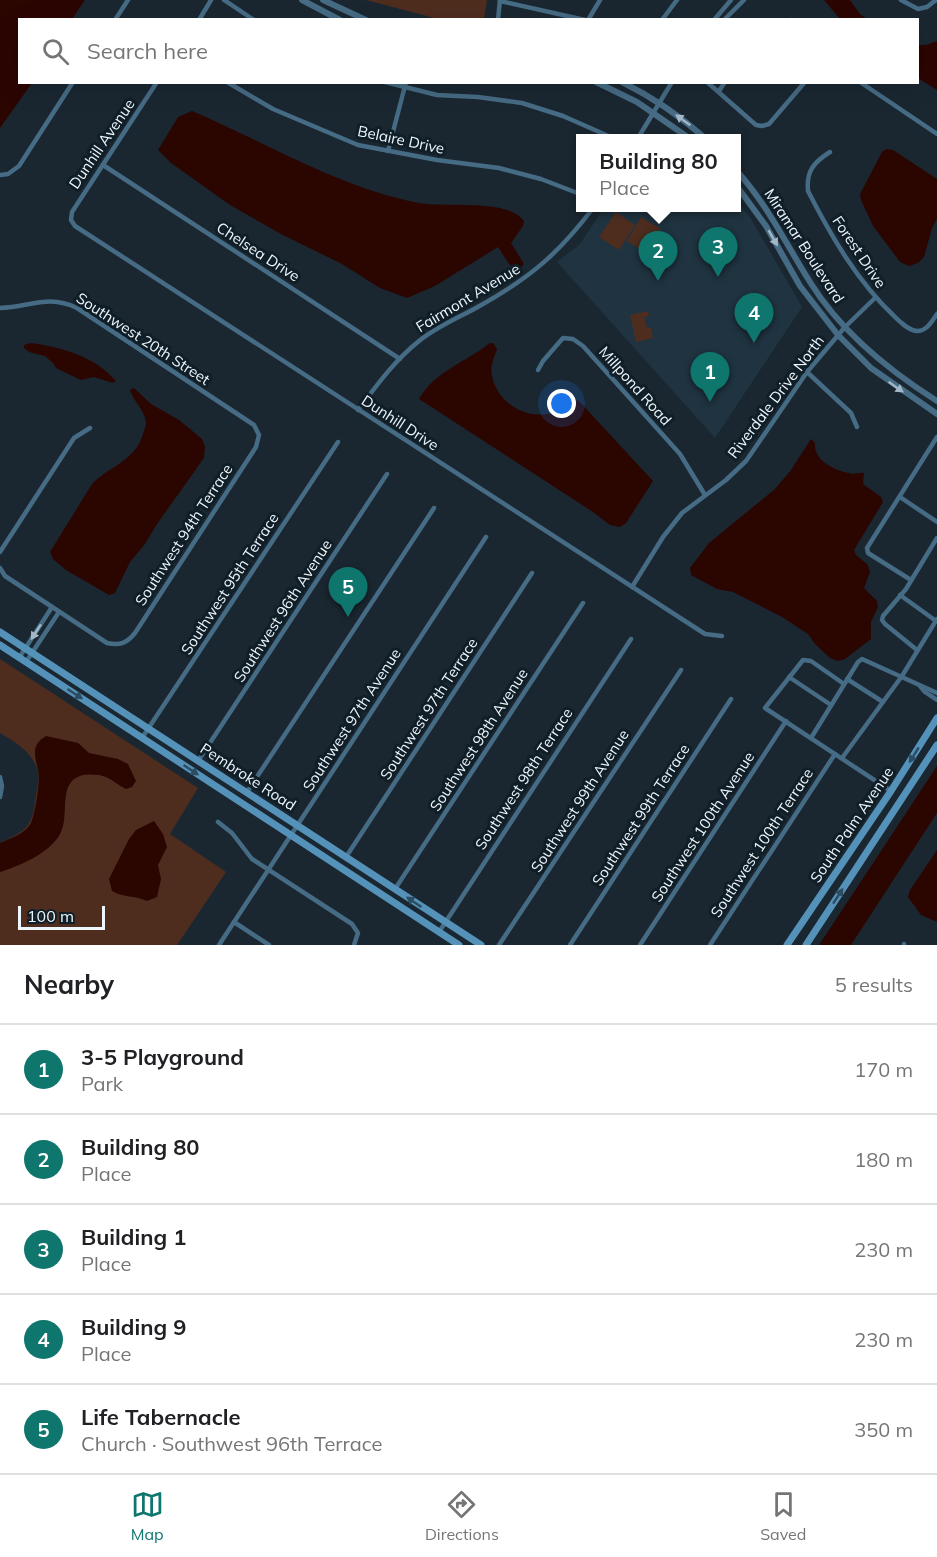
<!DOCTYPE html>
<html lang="en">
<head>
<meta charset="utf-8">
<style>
	body { margin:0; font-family:Mulish,sans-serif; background:#f2f2f2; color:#202124 }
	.scale { position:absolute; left:18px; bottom:15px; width:87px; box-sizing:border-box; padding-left:6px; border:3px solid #edf6fd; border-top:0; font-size:16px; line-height:21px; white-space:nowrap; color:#edf6fd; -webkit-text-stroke:4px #101e27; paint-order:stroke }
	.you { position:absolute; left:562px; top:404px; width:21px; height:21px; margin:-15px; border:4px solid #fff; border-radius:50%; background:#1a73e8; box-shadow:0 0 0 9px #1a73e833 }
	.badge { display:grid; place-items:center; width:39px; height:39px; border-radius:50%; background:#0f766e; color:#fff; font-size:20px; font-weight:700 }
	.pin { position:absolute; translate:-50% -50px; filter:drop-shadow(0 2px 3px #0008) }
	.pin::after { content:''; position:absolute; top:32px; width:21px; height:18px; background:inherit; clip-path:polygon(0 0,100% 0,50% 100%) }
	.popup { position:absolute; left:576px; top:134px; width:165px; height:78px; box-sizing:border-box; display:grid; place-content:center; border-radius:0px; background:#fff; filter:drop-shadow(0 2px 4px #0005); font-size:20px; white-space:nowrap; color:#757577 }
	.popup b { font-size:22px; color:#202124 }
	.popup::after { content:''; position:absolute; left:50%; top:100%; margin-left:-12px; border:12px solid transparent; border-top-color:#fff }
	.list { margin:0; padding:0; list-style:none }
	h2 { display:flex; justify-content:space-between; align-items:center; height:78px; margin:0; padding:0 24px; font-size:26px }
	h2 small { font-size:20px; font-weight:400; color:#757577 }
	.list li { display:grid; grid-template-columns:39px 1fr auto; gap:18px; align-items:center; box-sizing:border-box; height:90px; padding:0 24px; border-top:2px solid #e0e0e0 }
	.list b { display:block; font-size:22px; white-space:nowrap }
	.list p { margin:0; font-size:20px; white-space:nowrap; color:#757577 }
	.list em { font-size:20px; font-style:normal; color:#757577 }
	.icon { flex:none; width:33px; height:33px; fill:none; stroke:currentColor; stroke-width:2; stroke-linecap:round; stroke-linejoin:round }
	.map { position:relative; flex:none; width:937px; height:945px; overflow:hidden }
	.search { position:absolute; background:#fff; box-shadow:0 6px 24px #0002; left:18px; right:18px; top:18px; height:66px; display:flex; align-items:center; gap:15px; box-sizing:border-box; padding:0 21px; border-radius:0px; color:#757577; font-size:22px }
	.sheet { height:528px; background:#fff }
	nav { display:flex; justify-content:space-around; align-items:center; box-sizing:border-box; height:84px; border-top:2px solid #e0e0e0; background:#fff; font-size:16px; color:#757577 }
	nav a { display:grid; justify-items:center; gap:3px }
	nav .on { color:#0f766e }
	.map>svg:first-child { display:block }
</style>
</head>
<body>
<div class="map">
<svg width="937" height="945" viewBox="0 0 937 945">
	<rect width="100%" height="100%" fill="#1a2731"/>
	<path fill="#1f3340" d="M736 201 750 217 802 307 715 438 557 262 580 244 604 208H736Z"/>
	<g fill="#4e2d1f">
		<path d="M366 0H487L484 19H438Z"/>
		<path d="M616 212 635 225 619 250 599 237Z"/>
		<path d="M641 217 661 229 646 253 627 241Z"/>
		<path d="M648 311 649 316 644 317 647 328H651L653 338 636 342 630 315Z"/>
		<path d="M0 659 198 788 170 834 226 872 177 945H0V843C29 829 32 827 36 795 37 788 40 780 38 772 35 754 14 741 0 733Z"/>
	</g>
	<g fill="#2b0500">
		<path d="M0 0H85L72 19 20 20V82L32 83 0 128Z"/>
		<path d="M824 0H850L860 14 867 19H840Z"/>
		<path d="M937 41V90L918 78V45H926Z"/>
		<path d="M192 111C267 143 338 187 419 203 446 208 507 198 524 221L523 226 511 243 524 264 518 271 509 264 498 247 435 286 407 298 380 288 342 264 281 234 230 205 171 163 158 150 178 117Z"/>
		<path d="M886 149 893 150 937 179V219L932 228 924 257 918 263 909 266 900 262 873 226 861 200 860 194 882 152Z"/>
		<path d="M31 343C61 347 96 357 116 381L113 383 94 377 81 380 56 368 53 363 45 356 29 352 24 348V345Z"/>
		<path d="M490 343H493L497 349C494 358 490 366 492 376 497 402 524 418 548 414 559 413 569 405 578 400L653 481 626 523 620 527 610 525 593 512 419 399C436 370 465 363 490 343Z"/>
		<path d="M134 388 151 404 179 420 202 439 205 447 204 458 157 524 145 544 130 562 115 593 109 595 66 570 53 559 50 552 92 484C108 467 133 462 142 437 143 433 146 427 146 423 145 410 133 401 130 390Z"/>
		<path d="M811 439 815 443C813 460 834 470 849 473 854 475 858 472 864 473L863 484 881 497 883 502 854 550 856 555 868 565 870 572 864 588 877 601 878 607 871 622V639L845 659 838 661 830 658 815 644 808 634 782 617 733 592 717 589 691 575 690 568 709 543 775 489 791 470Z"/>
		<path d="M46 736 78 743 89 753 118 759 128 764 136 781 132 787 126 789C119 786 113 780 106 777 100 774 89 774 83 775 55 782 72 817 59 836 46 855 21 865 0 872V843C11 838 25 834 31 823 35 814 39 787 39 777 38 761 27 747 46 736Z"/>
		<path d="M937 766V813L851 945H819Z"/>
		<path d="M154 821 163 834 167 847 158 865 161 879 157 897 147 901C135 895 124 898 112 891L109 879 129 839 136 830Z"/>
		<path d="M937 850V921H935L921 915 908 897 910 890Z"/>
	</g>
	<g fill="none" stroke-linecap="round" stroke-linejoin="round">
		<g stroke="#466b84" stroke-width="4.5">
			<path d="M224 0 254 20"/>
			<path d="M901 0 918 9 927 7 936 0"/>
			<path d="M500 1 585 20"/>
			<path d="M115 20 128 0"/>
			<path d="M199 20 211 0"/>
			<path d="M498 20 500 0"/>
			<path d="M588 20 600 0"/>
			<path d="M662 20 677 0"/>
			<path d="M714 20 731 0"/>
			<path d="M724 20 744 0"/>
			<path d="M791 20H792"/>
			<path d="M157 82 72 212 71 220 75 226 705 634 722 636"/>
			<path d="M227 82 273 109 358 145 437 160 499 168 541 179 580 194"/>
			<path d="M385 82 437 95 478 97 522 103 563 116 613 138"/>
			<path d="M707 82 756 125 762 126 769 124 805 82"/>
			<path d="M860 82 937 134"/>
			<path d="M719 91 725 82"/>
			<path d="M638 138 672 82"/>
			<path d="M388 151 406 82"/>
			<path d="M830 152C814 162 806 171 808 191 831 236 857 281 894 316 900 322 908 330 917 331 927 331 932 321 937 314"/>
			<path d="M103 165 400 359"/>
			<path d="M0 175 8 174 19 166 73 82"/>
			<path d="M0 308C30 307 48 294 77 308L254 425 259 435 256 447 135 633C127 643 120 646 107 643L5 576 0 568"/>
			<path d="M538 370 543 361 563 338 573 339 583 346 680 454 705 495"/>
			<path d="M807 372 851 413 857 427"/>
			<path d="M358 410C377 385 394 361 419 341 439 325 461 317 483 304 531 277 560 252 593 208"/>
			<path d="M900 497 937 522"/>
			<path d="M0 552 74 438 90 428"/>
			<path d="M911 580 868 553 867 548 937 437"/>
			<path d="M632 587 663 537 682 513 726 480 746 461 807 372 845 327 875 298"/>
			<path d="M900 595 936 621"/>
			<path d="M917 650 885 624 882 620 883 616 906 589 937 538"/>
			<path d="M19 658 52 607"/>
			<path d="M26 662 59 612"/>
			<path d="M789 677 831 705"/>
			<path d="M847 679 883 702"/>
			<path d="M844 684 811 661 803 660 765 708 891 791"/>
			<path d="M920 686 925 692 937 700"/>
			<path d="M142 738 338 442"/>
			<path d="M811 738 858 662 862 659 937 693"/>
			<path d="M842 758 902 676 937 619"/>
			<path d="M198 761 387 474"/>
			<path d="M0 777 2 786 0 797"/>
			<path d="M247 792 434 508"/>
			<path d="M218 822 232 833 252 859 352 924 358 933 354 945"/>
			<path d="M346 857 532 573"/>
			<path d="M395 889 583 603"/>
			<path d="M234 922 269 945"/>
			<path d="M439 932 631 639"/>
			<path d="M904 944V945"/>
			<path d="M219 945 486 537"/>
			<path d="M499 945 681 670"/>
			<path d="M570 945 731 699"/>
			<path d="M640 945 786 721"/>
			<path d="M710 945 835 754"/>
		</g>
		<g stroke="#466b84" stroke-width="6">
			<path d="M302 0 340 20"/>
			<path d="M323 0 366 20"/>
			<path d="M596 82 637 102 689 138"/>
			<path d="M622 82C652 97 680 116 705 138"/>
			<path d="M736 170C767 204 786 244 810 282 841 332 888 370 937 401"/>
			<path d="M736 185 766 226 800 286 838 335 871 368 937 414"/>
		</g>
		<g stroke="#5592ba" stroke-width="7">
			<path d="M0 632 481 945"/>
			<path d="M0 645 459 945"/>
			<path d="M787 945 891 791 937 718"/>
			<path d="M806 945 937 745"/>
		</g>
	</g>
	<defs><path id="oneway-solid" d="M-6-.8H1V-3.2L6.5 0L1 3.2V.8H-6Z" transform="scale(1.5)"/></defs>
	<g fill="#a2b7c7">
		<use href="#oneway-solid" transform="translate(683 120) rotate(-144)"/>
		<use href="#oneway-solid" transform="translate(773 238) rotate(60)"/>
		<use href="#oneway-solid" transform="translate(896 387) rotate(35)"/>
		<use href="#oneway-solid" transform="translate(36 632) rotate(123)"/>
	</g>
	<g fill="#2c4c62">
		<use href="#oneway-solid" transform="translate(75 694) rotate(33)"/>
		<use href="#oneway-solid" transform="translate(914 755) rotate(122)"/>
		<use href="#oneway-solid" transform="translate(191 770) rotate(34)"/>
		<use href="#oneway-solid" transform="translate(838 896) rotate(-57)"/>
		<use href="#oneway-solid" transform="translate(414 902) rotate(-146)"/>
	</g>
	<g text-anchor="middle" stroke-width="6" stroke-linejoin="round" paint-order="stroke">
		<g font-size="15" fill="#edf6fd" stroke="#101e27">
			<text transform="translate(401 140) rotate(12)" y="5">Belaire Drive</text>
			<text transform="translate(102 144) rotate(-56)" y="5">Dunhill Avenue</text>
			<text transform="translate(804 246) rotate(57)" y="5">Miramar Boulevard</text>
			<text transform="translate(258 252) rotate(33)" y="5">Chelsea Drive</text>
			<text transform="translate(859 252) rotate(56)" y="5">Forest Drive</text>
			<text transform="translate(468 298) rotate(-31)" y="5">Fairmont Avenue</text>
			<text transform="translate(143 339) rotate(33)" y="5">Southwest 20th Street</text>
			<text transform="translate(635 386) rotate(48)" y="5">Millpond Road</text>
			<text transform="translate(776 397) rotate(-53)" y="5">Riverdale Drive North</text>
			<text transform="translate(400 423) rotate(33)" y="5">Dunhill Drive</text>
			<text transform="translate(184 535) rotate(-57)" y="5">Southwest 94th Terrace</text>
			<text transform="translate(230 584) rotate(-57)" y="5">Southwest 95th Terrace</text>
			<text transform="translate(283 611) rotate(-57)" y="5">Southwest 96th Avenue</text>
			<text transform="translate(429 709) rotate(-57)" y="5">Southwest 97th Terrace</text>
			<text transform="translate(352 720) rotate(-57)" y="5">Southwest 97th Avenue</text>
			<text transform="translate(479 740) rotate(-57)" y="5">Southwest 98th Avenue</text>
			<text transform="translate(248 777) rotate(33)" y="5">Pembroke Road</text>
			<text transform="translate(524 779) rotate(-57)" y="5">Southwest 98th Terrace</text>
			<text transform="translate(580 801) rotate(-57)" y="5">Southwest 99th Avenue</text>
			<text transform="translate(641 815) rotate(-57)" y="5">Southwest 99th Terrace</text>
			<text transform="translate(852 825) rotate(-56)" y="5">South Palm Avenue</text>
			<text transform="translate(703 827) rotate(-57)" y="5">Southwest 100th Avenue</text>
			<text transform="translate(762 843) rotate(-57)" y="5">Southwest 100th Terrace</text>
		</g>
	</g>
</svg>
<div class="scale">100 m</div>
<div class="you"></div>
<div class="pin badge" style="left:710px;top:402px">1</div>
<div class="pin badge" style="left:658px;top:281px">2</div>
<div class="popup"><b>Building 80</b>Place</div>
<div class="pin badge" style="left:718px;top:277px">3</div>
<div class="pin badge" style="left:754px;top:343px">4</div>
<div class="pin badge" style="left:348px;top:617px">5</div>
<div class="search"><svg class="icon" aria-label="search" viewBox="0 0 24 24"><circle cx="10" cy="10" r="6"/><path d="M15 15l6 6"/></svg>Search here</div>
</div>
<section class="sheet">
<h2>Nearby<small>5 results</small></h2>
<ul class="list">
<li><span class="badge">1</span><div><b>3-5 Playground</b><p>Park</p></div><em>170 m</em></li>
<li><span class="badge">2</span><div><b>Building 80</b><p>Place</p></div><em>180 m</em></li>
<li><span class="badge">3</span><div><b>Building 1</b><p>Place</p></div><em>230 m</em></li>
<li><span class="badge">4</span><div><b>Building 9</b><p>Place</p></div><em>230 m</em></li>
<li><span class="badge">5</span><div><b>Life Tabernacle</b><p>Church · Southwest 96th Terrace</p></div><em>350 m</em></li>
</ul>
</section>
<nav>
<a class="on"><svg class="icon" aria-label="map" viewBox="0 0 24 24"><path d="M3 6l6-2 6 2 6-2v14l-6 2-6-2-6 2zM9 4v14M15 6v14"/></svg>Map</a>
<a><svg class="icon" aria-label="directions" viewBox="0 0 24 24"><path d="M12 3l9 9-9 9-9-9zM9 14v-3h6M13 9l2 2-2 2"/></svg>Directions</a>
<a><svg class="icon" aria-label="saved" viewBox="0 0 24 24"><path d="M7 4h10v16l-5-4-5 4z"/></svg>Saved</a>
</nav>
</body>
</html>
